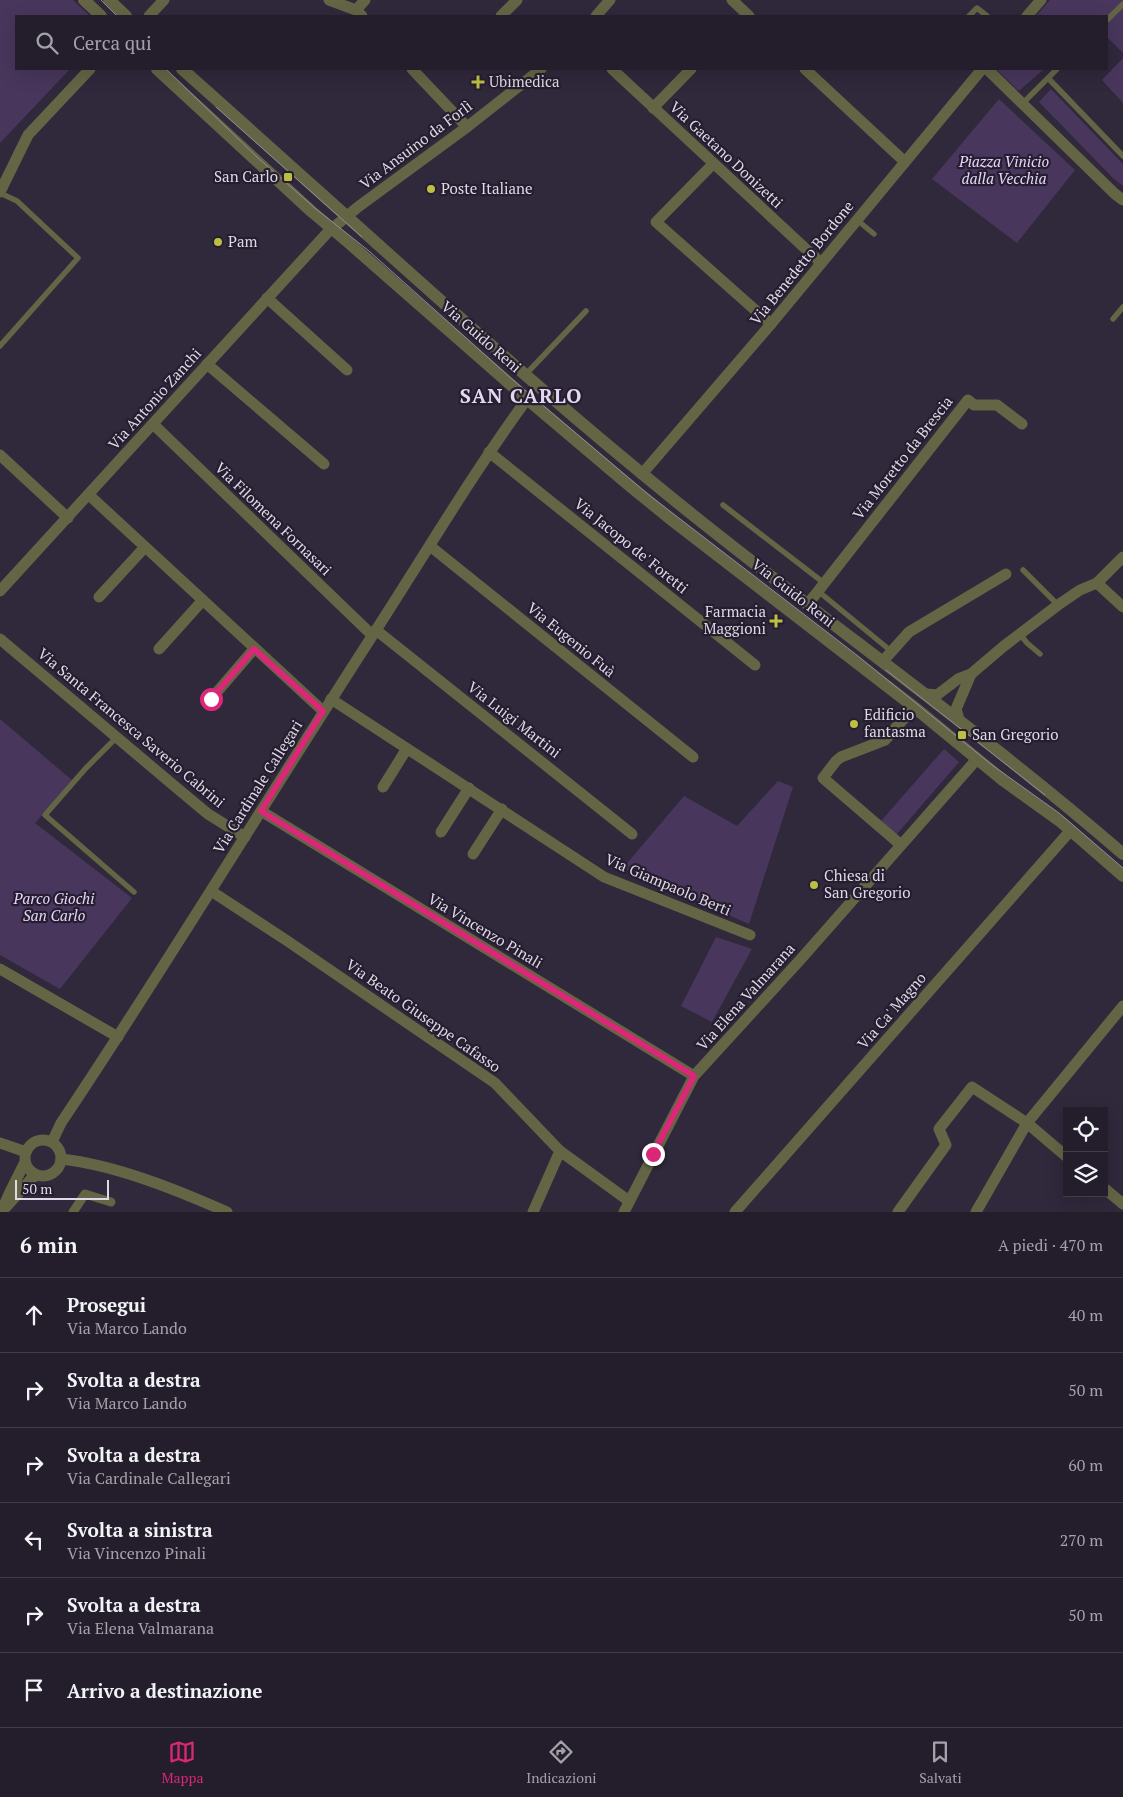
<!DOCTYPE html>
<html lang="it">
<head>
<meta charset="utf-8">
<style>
	body { margin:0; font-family:"PT Serif",serif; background:#2c2734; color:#f1f3f6 }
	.controls { position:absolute; right:15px; bottom:15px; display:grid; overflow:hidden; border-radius:0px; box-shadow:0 5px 20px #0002 }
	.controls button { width:45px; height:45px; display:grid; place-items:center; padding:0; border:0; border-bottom:1px solid #413c48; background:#241e2c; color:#f1f3f6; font:25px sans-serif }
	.scale { position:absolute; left:15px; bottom:12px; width:94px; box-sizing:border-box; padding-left:5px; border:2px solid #ded9e5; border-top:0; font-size:14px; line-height:18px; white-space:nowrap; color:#ded9e5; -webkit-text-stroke:4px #261e30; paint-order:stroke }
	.stop { position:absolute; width:15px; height:15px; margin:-11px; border:4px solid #db2777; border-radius:50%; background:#fff }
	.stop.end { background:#db2777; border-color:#fff; box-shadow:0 1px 5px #0008 }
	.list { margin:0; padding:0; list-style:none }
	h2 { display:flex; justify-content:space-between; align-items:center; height:65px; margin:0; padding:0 20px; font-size:21px }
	h2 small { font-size:16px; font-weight:400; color:#a3a2a9 }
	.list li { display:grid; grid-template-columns:32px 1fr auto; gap:15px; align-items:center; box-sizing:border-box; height:75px; padding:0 20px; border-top:1px solid #413c48 }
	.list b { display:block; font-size:19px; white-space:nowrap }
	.list p { margin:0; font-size:16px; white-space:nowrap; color:#a3a2a9 }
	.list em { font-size:16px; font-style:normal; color:#a3a2a9 }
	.icon { flex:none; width:28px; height:28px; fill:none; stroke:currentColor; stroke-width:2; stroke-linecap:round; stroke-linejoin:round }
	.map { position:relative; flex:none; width:1123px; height:1212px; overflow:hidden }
	.search { position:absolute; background:#241e2c; box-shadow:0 5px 20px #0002; left:15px; right:15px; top:15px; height:55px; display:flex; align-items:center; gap:12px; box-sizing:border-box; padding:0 18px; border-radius:0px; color:#a3a2a9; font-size:19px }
	.sheet { height:515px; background:#241e2c }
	nav { display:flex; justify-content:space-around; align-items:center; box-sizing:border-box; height:70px; border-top:1px solid #413c48; background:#241e2c; font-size:14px; color:#a3a2a9 }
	nav a { display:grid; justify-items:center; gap:2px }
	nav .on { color:#db2777 }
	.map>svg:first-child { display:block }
</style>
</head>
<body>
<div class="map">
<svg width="1123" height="1212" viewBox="0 0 1123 1212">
	<rect width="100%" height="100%" fill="#30283b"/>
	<g fill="#48365c">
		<path d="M0 0H73L90 16H16V69H70L0 143Z"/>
		<path d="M1050 0H1123V53L1107 37V16H1036Z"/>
		<path d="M1123 58V103L1102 80Z"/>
		<path d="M996 69H1044L1019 91Z"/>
		<path d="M1051 89 1123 164V186L1113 178 1039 102Z"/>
		<path d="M999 99 1075 170 1017 243 932 179Z"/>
		<path d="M0 719 73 781 35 823 132 898 60 989 0 955Z"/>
		<path d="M944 749 959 762 896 835 881 821Z"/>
		<path d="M778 781 793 787 749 924 623 868 684 796 737 826Z"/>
		<path d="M716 937 752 949 712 1022 681 1006Z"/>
	</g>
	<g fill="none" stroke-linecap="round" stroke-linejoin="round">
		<g stroke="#636545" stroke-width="5.5">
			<path d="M969 16 977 8 987 16"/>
			<path d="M1107 20 1123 4"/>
			<path d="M1048 78 1123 156"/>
			<path d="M1023 103 1057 69"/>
			<path d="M0 193 17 201 78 258 0 346"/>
			<path d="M857 220 874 234"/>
			<path d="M1113 319 1123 307"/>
			<path d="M525 375 586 311"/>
			<path d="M723 505 824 583"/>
			<path d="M1023 570 1058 605"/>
			<path d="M818 591 891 651"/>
			<path d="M1020 634 1027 643 1040 654"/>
			<path d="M116 738 86 768 45 815 134 892"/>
		</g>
		<path stroke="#636545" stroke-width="9" d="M73 1212 85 1194 111 1202"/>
		<g stroke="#636545" stroke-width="11">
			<path d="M329 0 356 10 362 16"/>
			<path d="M732 0 749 16"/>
			<path d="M356 10 365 0"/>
			<path d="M149 16 164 0"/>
			<path d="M501 16 517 0"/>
			<path d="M596 16 610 0"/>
			<path d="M1027 16 1041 0"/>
			<path d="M412 69 467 127"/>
			<path d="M612 69 821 263"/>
			<path d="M805 69 905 162"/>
			<path d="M987 69 1115 194 1123 200"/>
			<path d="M653 108 691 69"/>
			<path d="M713 164 656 222 771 324"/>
			<path d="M0 192 28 135 90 69"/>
			<path d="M267 298 347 370"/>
			<path d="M207 364 324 464"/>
			<path d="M153 424 372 635"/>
			<path d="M489 452 755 665"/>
			<path d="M0 455 68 518"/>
			<path d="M642 474 771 324 982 69"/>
			<path d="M89 495 323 711"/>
			<path d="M430 546 693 757"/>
			<path d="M1097 583 1123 607"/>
			<path d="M0 591 328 232 358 207 467 127 541 69"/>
			<path d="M99 597 145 547"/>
			<path d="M808 604 968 400 974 405H997L1022 424"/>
			<path d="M376 630 632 834"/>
			<path d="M0 639 184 794 208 814 245 837"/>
			<path d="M159 649 203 600"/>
			<path d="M883 661 909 632 1006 574"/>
			<path d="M927 694 937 695 958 679 971 674 1004 646 1058 605 1080 590 1097 583 1123 557"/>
			<path d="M211 699 254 649"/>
			<path d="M331 699 604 877 750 935"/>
			<path d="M959 719 956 709 971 674"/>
			<path d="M383 787 406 750"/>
			<path d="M261 811 694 1076"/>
			<path d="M441 832 469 788"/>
			<path d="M901 845 823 778 836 761 841 757 885 740 914 707"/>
			<path d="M473 854 502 809"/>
			<path d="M211 891 286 940 495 1083 560 1151 629 1201"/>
			<path d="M0 969 118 1037"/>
			<circle cx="43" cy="1158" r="18"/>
			<path d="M52 1142 61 1123C170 960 271 792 378 627 427 551 473 473 527 399"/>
			<path d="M0 1143 26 1152"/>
			<path d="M61 1159C116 1165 177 1190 227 1212"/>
			<path d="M1104 1188 1123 1204"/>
			<path d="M6 1207 32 1178 37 1175"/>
			<path d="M1 1212 10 1192 25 1162"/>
			<path d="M533 1212 560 1151"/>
			<path d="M624 1212 694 1076 800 960 977 759"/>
			<path d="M735 1212 1071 830"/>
			<path d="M898 1212 946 1145 939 1129 972 1087 1027 1123 1067 1157"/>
			<path d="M976 1212 1027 1123 1123 1006"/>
		</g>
		<g stroke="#636545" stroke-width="12">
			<path d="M84 0 101 16"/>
			<path d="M109 0 126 16"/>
			<path d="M157 69 311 211 349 243 527 399 631 487 673 521 914 707 1004 781 1061 822 1123 876"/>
			<path d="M182 69C347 215 507 365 678 503 825 622 980 730 1123 854"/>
		</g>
		<g stroke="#928c9b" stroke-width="1">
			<path d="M101 0 117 16"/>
			<path d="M166 69 258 158 316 209 369 251 513 380 649 495 858 656 992 765 1059 813 1123 868"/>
			<path d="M216 107 362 237"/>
			<path d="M886 670 1045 795"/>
		</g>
	</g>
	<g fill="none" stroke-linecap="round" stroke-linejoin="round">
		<path stroke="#db2777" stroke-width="6" d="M211 699 254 649 323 711 261 811 694 1076 653 1154"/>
	</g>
	<g fill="#bdbf43" stroke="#261e30" stroke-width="2">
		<path d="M475.5 74.5h5v5h5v5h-5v5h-5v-5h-5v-5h5z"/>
		<rect x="283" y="172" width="10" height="10" rx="2.5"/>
		<circle cx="431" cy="189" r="5"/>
		<circle cx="218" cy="242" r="5"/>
		<path d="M773.5 613.5h5v5h5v5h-5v5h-5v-5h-5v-5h5z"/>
		<circle cx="854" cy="724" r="5"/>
		<rect x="957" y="730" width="10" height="10" rx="2.5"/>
		<circle cx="814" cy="885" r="5"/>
	</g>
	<g text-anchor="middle" stroke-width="4.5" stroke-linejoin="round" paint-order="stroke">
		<g font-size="15" fill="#ded9e5" stroke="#261e30" text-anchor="start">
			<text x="489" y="87">Ubimedica</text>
			<text x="278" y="182" text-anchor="end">San Carlo</text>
			<text x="441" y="194">Poste Italiane</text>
			<text x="228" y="247">Pam</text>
			<text x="766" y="617" text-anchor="end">Farmacia<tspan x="766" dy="17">Maggioni</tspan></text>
			<text x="864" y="720">Edificio<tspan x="864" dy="17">fantasma</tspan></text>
			<text x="972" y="740">San Gregorio</text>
			<text x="824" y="881">Chiesa di<tspan x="824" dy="17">San Gregorio</tspan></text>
		</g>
		<g font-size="15" fill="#ded9e5" stroke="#261e30">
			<text transform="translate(416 145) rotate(-37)" y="5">Via Ansuino da Forlì</text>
			<text transform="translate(726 155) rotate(43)" y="5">Via Gaetano Donizetti</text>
			<text transform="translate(802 263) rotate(-51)" y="5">Via Benedetto Bordone</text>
			<text transform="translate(481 337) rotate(41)" y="5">Via Guido Reni</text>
			<text transform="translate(155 399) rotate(-48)" y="5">Via Antonio Zanchi</text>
			<text transform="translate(903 458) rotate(-52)" y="5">Via Moretto da Brescia</text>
			<text transform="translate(273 519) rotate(44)" y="5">Via Filomena Fornasari</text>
			<text transform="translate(631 546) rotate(39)" y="5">Via Jacopo de' Foretti</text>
			<text transform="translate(793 593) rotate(38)" y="5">Via Guido Reni</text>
			<text transform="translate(571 640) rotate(39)" y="5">Via Eugenio Fuà</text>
			<text transform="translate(514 720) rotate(38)" y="5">Via Luigi Martini</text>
			<text transform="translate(131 728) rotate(40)" y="5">Via Santa Francesca Saverio Cabrini</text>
			<text transform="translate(258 787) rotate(-58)" y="5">Via Cardinale Callegari</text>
			<text transform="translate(668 885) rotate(23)" y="5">Via Giampaolo Berti</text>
			<text transform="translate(485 931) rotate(31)" y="5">Via Vincenzo Pinali</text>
			<text transform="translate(746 997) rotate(-48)" y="5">Via Elena Valmarana</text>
			<text transform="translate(892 1011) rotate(-49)" y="5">Via Ca' Magno</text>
			<text transform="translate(423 1016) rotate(35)" y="5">Via Beato Giuseppe Cafasso</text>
		</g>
		<g font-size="15" font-style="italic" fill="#e5d5fb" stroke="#261e30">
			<text x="1004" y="167">Piazza Vinicio<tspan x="1004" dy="17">dalla Vecchia</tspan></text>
			<text x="54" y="904">Parco Giochi<tspan x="54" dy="17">San Carlo</tspan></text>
		</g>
		<g font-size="20" font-weight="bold" letter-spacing="1" fill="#e2d8f1" stroke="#261e30">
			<text x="521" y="403">SAN CARLO</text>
		</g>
	</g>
</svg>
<div class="controls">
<button><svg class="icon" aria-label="locate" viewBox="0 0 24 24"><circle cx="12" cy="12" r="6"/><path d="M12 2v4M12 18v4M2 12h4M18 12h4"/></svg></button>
<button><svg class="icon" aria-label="layers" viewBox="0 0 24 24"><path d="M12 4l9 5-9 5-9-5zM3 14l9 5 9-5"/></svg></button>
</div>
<div class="scale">50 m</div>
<div class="stop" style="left:211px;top:699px"></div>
<div class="stop end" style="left:653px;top:1154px"></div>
<div class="search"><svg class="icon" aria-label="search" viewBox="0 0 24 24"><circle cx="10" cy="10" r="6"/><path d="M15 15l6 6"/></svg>Cerca qui</div>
</div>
<section class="sheet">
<h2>6 min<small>A piedi · 470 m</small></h2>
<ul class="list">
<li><svg class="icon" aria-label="ahead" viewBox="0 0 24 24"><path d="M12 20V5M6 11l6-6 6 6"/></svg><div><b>Prosegui</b><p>Via Marco Lando</p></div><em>40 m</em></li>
<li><svg class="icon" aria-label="right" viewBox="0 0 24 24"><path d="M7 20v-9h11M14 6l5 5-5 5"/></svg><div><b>Svolta a destra</b><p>Via Marco Lando</p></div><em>50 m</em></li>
<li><svg class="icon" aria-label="right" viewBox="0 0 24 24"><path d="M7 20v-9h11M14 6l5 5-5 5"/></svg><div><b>Svolta a destra</b><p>Via Cardinale Callegari</p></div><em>60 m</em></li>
<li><svg class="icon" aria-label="left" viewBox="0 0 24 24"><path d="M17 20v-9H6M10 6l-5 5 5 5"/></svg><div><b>Svolta a sinistra</b><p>Via Vincenzo Pinali</p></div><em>270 m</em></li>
<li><svg class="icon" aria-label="right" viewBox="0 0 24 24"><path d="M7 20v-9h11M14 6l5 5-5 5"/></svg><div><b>Svolta a destra</b><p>Via Elena Valmarana</p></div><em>50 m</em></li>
<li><svg class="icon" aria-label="arrive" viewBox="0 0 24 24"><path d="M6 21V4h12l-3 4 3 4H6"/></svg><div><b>Arrivo a destinazione</b></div></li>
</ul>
</section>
<nav>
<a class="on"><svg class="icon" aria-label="map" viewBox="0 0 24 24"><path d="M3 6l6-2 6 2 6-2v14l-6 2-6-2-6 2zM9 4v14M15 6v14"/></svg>Mappa</a>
<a><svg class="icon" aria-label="directions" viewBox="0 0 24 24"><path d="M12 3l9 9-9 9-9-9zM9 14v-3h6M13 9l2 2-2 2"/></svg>Indicazioni</a>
<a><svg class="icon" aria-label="saved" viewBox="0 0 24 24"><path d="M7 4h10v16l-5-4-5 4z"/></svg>Salvati</a>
</nav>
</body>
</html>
